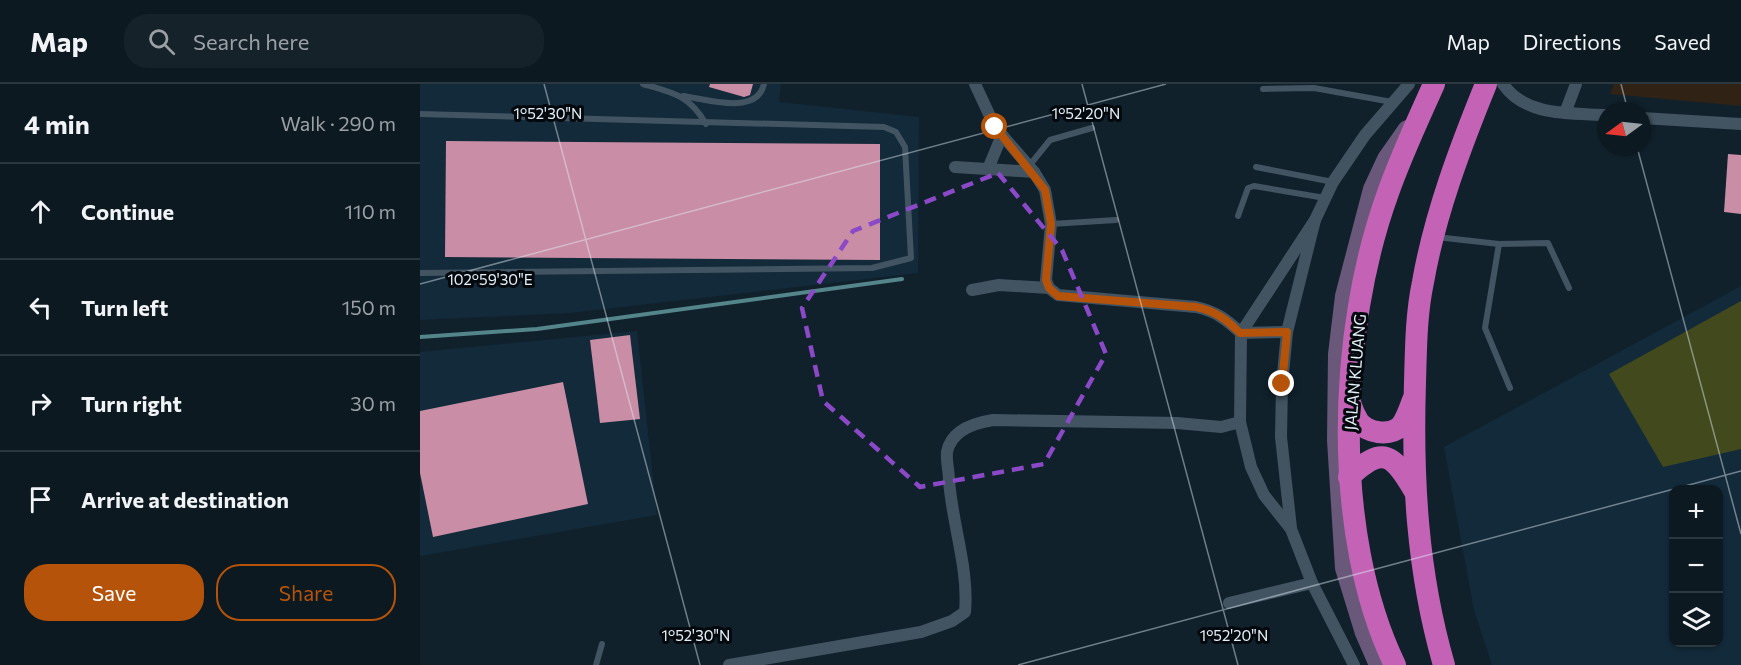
<!DOCTYPE html>
<html lang="en">
<head>
<meta charset="utf-8">
<style>
	body { margin:0; font-family:Commissioner,sans-serif; background:#15222a; color:#f1f3f6 }
	.controls { position:absolute; right:18px; bottom:18px; display:grid; overflow:hidden; border-radius:12px; box-shadow:0 2px 4px #0004 }
	.controls button { width:54px; height:54px; display:grid; place-items:center; padding:0; border:0; border-bottom:2px solid #2c383f; background:#0c1921; color:#f1f3f6; font:30px sans-serif }
	.compass { position:absolute; left:1177px; top:18px; width:54px; height:54px; border-radius:50%; background:#0c1921; box-shadow:0 2px 4px #0004; rotate:255deg }
	.stop { position:absolute; width:18px; height:18px; margin:-14px; border:4px solid #b45309; border-radius:50%; background:#fff }
	.stop.end { background:#b45309; border-color:#fff; box-shadow:0 2px 6px #0008 }
	.list { margin:0; padding:0; list-style:none }
	h2 { display:flex; justify-content:space-between; align-items:center; height:78px; margin:0; padding:0 24px; font-size:26px }
	h2 small { font-size:20px; font-weight:400; color:#9aa0a5 }
	.list li { display:grid; grid-template-columns:39px 1fr auto; gap:18px; align-items:center; box-sizing:border-box; height:96px; padding:0 24px; border-top:2px solid #2c383f }
	.list b { display:block; font-size:22px; white-space:nowrap }
	.list em { font-size:20px; font-style:normal; color:#9aa0a5 }
	.actions { display:flex; gap:12px; padding:18px 24px }
	.actions a { flex:1; padding:14px 0; border:2px solid #b45309; border-radius:24px; text-align:center; font-size:21px; color:#b45309 }
	.actions .main { background:#b45309; color:#fff }
	.icon { flex:none; width:33px; height:33px; fill:none; stroke:currentColor; stroke-width:2; stroke-linecap:round; stroke-linejoin:round }
	.map { position:relative; flex:none; width:1321px; height:581px; overflow:hidden }
	header { display:flex; align-items:center; gap:36px; box-sizing:border-box; height:84px; padding:0 30px; background:#0c1921; border-bottom:2px solid #2c383f }
	header strong { font-size:28px }
	nav { display:flex; gap:33px; margin-inline-start:auto; font-size:21px }
	.search { width:420px; height:54px; background:#15222a; display:flex; align-items:center; gap:15px; box-sizing:border-box; padding:0 21px; border-radius:24px; color:#9aa0a5; font-size:22px }
	main { display:flex }
	aside { flex:1; background:#0c1921 }
	.map>svg:first-child { display:block }
</style>
</head>
<body>
<header>
<strong>Map</strong>
<div class="search"><svg class="icon" aria-label="search" viewBox="0 0 24 24"><circle cx="10" cy="10" r="6"/><path d="M15 15l6 6"/></svg>Search here</div>
<nav><a>Map</a><a>Directions</a><a>Saved</a></nav>
</header>
<main>
<aside>
<h2>4 min<small>Walk · 290 m</small></h2>
<ul class="list">
<li><svg class="icon" aria-label="ahead" viewBox="0 0 24 24"><path d="M12 20V5M6 11l6-6 6 6"/></svg><div><b>Continue</b></div><em>110 m</em></li>
<li><svg class="icon" aria-label="left" viewBox="0 0 24 24"><path d="M17 20v-9H6M10 6l-5 5 5 5"/></svg><div><b>Turn left</b></div><em>150 m</em></li>
<li><svg class="icon" aria-label="right" viewBox="0 0 24 24"><path d="M7 20v-9h11M14 6l5 5-5 5"/></svg><div><b>Turn right</b></div><em>30 m</em></li>
<li><svg class="icon" aria-label="arrive" viewBox="0 0 24 24"><path d="M6 21V4h12l-3 4 3 4H6"/></svg><div><b>Arrive at destination</b></div></li>
</ul>
<div class="actions"><a class="main">Save</a><a>Share</a></div>
</aside>
<div class="map">
<svg width="1321" height="581" viewBox="0 0 1321 581">
	<rect width="100%" height="100%" fill="#10212c"/>
	<g fill="#132a3a" fill-rule="evenodd">
		<path d="M0 0H361L359 18 499 33 498 189 149 229 0 236Z"/>
		<path d="M1321 202V581H1072L1054 526 1024 363ZM1254 406H1298V558H1254Z"/>
		<path d="M217 247 237 431 0 472V268Z"/>
	</g>
	<path fill="#302316" d="M1194 0H1321V22L1190 10Z"/>
	<path fill="#41491d" d="M1321 217V365L1243 383 1189 290Z"/>
	<g fill="none" stroke-linecap="round" stroke-linejoin="round">
		<path stroke="#53858a" stroke-width="4" d="M0 253 117 245 482 195"/>
	</g>
	<g fill="#c98da5">
		<path d="M290 0H333L330 11 324 13 289 3Z"/>
		<path d="M26 57 460 60V176L25 173Z"/>
		<path d="M1308 70 1321 71V130L1304 128Z"/>
		<path d="M210 251 220 335 180 339 170 256Z"/>
		<path d="M143 298 168 420 13 453 0 389V327Z"/>
	</g>
	<g fill="none" stroke-linecap="round" stroke-linejoin="round">
		<g stroke="#425461" stroke-width="6">
			<path d="M223 0C254 9 269 11 286 40"/>
			<path d="M843 5 894 4 972 18"/>
			<path d="M263 12C286 15 337 32 344 0"/>
			<path d="M0 30 464 43 476 48 485 63 491 174 452 184 0 189"/>
			<path d="M609 82 630 56 672 44"/>
			<path d="M836 83 913 98"/>
			<path d="M818 132 828 104 834 102 905 114"/>
			<path d="M631 140 696 136"/>
			<path d="M1016 153 1079 160 1128 159 1149 204"/>
			<path d="M1079 160 1065 244 1090 304"/>
			<path d="M176 581 182 560"/>
		</g>
		<g stroke="#425461" stroke-width="12">
			<path d="M555 0 575 43 614 88 625 106 631 140 626 196 629 204 638 211 776 223C795 227 806 235 821 249L867 248"/>
			<path d="M1083 0C1106 33 1150 29 1186 31"/>
			<path d="M1145 29 1156 0"/>
			<path d="M1222 34 1321 40"/>
			<path d="M535 83 614 88"/>
			<path d="M568 85 582 51"/>
			<path d="M895 136 821 249 820 338 831 383 844 411 871 445 892 499 934 581"/>
			<path d="M552 206 579 201 629 204"/>
			<path d="M871 444 861 353 862 300 867 248 895 136 913 98 945 51 989 0"/>
			<path d="M809 519 892 499"/>
			<path d="M309 581 501 548 532 537 545 528C549 484 532 440 529 396 529 388 526 376 527 368 531 347 554 339 573 336L757 339 801 343 820 338"/>
		</g>
		<path stroke="#69587a" stroke-width="18" d="M958 581 944 549 924 484 916 356 917 270 924 212 952 105 966 75 987 45"/>
		<g stroke="#c463b6" stroke-width="22">
			<path d="M930 319C932 325 935 332 938 337 947 349 969 353 981 342 986 336 990 324 993 316"/>
			<path d="M929 393C963 361 973 370 994 406"/>
			<path d="M975 581C911 449 918 246 968 109 981 72 998 36 1014 0"/>
			<path d="M1024 581C997 488 992 394 995 298 996 265 996 231 1003 198 1015 130 1040 64 1066 0"/>
		</g>
	</g>
	<g fill="none" stroke-linecap="round" stroke-linejoin="round">
		<path stroke="#b45309" stroke-width="8" d="M575 43 625 106 631 140 626 196 629 204 638 212 776 223C795 227 806 235 820 249L867 248 862 300"/>
	</g>
	<path fill="none" stroke="#8b49c8" stroke-width="4.5" stroke-dasharray="12 8" stroke-linejoin="round" d="M578 89 642 166 686 270 624 380 500 403 403 317 382 224 433 147Z"/>
	<path fill="none" stroke="#e5f0f8" stroke-width="1.5" stroke-opacity="0.45" d="M124 0 280 581M662 0 818 581M1201 0 1208 27M1217 63 1321 450M0 200 746 0M598 581 1321 387"/>
	<g text-anchor="middle" stroke-width="6" stroke-linejoin="round" paint-order="stroke">
		<g font-size="16" fill="#e5f0f8" stroke="#04090e">
			<text transform="translate(935 288) rotate(-85)" y="6">JALAN KLUANG</text>
		</g>
	</g>
	<g font-size="15" text-anchor="middle" fill="#e5f0f8" stroke="#04090e" stroke-width="6" stroke-linejoin="round" paint-order="stroke">
		<text x="128" y="35">1°52'30"N</text>
		<text x="666" y="35">1°52'20"N</text>
		<text x="70" y="201">102°59'30"E</text>
		<text x="276" y="557">1°52'30"N</text>
		<text x="814" y="557">1°52'20"N</text>
	</g>
</svg>
<div class="controls">
<button>+</button>
<button>−</button>
<button><svg class="icon" aria-label="layers" viewBox="0 0 24 24"><path d="M12 4l9 5-9 5-9-5zM3 14l9 5 9-5"/></svg></button>
</div>
<svg class="compass" viewBox="-18 -18 36 36"><path d="M0-13l5 13h-10z" fill="#e53935"/><path d="M0 13l5-13h-10z" fill="#9aa0a5"/></svg>
<div class="stop" style="left:575px;top:43px"></div>
<div class="stop end" style="left:862px;top:300px"></div>
</div>
</main>
</body>
</html>
